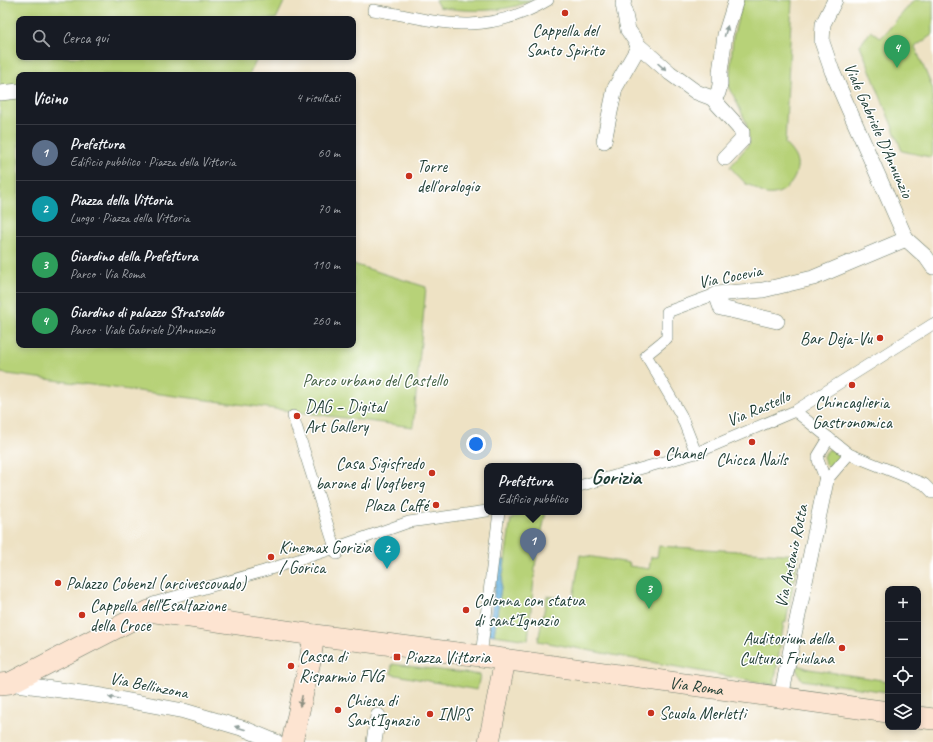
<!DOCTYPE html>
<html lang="it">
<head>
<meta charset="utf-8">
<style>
	body { margin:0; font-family:Caveat,sans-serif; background:#20242c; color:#f1f3f6 }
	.controls { position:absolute; right:12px; bottom:12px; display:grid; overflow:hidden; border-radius:8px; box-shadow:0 2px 6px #0003 }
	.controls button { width:36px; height:36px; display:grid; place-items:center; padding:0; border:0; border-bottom:1px solid #363941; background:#171b24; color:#f1f3f6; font:20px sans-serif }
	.you { position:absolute; left:476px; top:444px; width:14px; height:14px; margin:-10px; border:3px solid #fff; border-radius:50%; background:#1a73e8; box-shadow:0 0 0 6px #1a73e833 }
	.badge { display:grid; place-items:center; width:26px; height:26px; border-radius:50%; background:#2563eb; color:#fff; font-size:13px; font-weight:700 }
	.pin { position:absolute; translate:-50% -33px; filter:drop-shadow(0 1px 2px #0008) }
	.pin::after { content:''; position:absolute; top:21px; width:14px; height:12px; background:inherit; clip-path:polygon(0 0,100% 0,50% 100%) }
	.popup { position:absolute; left:484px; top:463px; width:98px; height:52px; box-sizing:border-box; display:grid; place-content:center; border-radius:8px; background:#171b24; filter:drop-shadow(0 1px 3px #0005); font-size:13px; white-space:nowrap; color:#9ea1a6 }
	.popup b { font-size:15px; color:#f1f3f6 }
	.popup::after { content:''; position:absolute; left:50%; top:100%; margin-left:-8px; border:8px solid transparent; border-top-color:#171b24 }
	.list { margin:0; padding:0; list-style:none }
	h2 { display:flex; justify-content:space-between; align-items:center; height:52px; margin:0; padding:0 16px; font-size:17px }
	h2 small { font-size:13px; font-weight:400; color:#9ea1a6 }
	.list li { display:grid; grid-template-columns:26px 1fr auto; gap:12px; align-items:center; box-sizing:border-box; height:56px; padding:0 16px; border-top:1px solid #363941 }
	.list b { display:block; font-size:15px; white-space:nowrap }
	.list p { margin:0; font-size:13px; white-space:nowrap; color:#9ea1a6 }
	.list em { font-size:13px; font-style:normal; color:#9ea1a6 }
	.icon { flex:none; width:22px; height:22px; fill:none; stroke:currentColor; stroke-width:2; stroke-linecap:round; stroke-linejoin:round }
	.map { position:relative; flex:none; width:933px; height:742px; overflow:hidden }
	.search { position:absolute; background:#171b24; box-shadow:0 2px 6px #0003; left:16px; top:16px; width:340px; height:44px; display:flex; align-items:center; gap:10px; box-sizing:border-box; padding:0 14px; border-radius:8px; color:#9ea1a6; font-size:15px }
	.panel { position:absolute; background:#171b24; box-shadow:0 2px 6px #0003; left:16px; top:72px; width:340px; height:276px; border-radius:8px }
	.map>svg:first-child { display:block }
</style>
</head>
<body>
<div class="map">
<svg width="933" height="742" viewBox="0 0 933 742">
	<rect width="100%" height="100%" fill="#fff"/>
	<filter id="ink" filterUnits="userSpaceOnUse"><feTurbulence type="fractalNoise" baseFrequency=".025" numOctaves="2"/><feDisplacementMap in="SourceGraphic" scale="8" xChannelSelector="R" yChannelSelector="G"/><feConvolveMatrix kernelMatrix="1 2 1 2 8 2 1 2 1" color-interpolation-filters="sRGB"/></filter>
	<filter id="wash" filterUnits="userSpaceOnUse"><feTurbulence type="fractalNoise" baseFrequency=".012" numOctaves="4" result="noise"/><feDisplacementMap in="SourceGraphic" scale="16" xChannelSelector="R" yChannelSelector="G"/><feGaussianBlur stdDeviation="0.9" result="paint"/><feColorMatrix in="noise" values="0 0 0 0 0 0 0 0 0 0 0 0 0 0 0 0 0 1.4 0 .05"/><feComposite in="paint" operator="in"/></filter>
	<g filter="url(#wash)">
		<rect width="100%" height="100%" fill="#eee2c4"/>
		<g fill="#b7d278" stroke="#6b8856">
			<path d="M0 0H285L276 19H19V57H258L249 75H19V345H353V264L426 287 413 427 0 373Z"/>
			<path d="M435 0H533C526 2 519 6 512 7 492 12 458 11 439 7Z"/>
			<path d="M743 0H792L785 144C790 149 795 155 797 162 799 179 784 197 766 194 759 193 754 185 747 185L730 167 750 143 746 122 729 86 733 37Z"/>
			<path d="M914 0H933V34L915 47 933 89V155L930 157 902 151 860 45 871 31 881 38Z"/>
			<path d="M829 449 835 452 840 457 832 468 825 464 823 456Z"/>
			<path d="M526 512H546L536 558 528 640 494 635 511 519Z"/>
			<path d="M659 546 799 555 786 622H784L774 685 538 641 547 596 573 600 580 555 630 563 629 566 649 569 651 557H657Z"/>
			<path d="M392 664 480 675 477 690 391 674Z"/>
			<path d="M798 665 809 669 888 681V692L802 680 797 671Z"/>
		</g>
		<path fill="#66b1df" stroke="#42778a" d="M499 559 505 560 494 635 488 634Z"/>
	</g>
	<g filter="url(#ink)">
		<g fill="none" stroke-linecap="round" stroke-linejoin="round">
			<defs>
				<g id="pedestrian">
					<path d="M373 10C403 14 440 25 470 24 497 23 525 14 548 0"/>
					<path d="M795 411 849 454 924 484 933 493"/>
					<path d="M293 416 337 554"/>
					<path d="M829 438 818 456V460L826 481 849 454"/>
					<path d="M696 453 681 415 646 355 667 338V312L716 294"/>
					<path d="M579 486 696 453 795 411 933 324"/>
					<path d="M150 611 153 603 264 571 335 548 409 522 487 511"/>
					<path d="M481 656 499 512"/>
				</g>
				<g id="minor">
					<path d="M624 0 623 4 628 30 639 46 670 73 696 92 712 98 718 93 720 85V72L725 35 736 0"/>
					<path d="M835 0 823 24 822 42 832 71 906 239 926 257 933 267"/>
					<path d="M0 93 19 91"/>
					<path d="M712 98 742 131V140L725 158"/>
					<path d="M604 141 615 88 639 46"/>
					<path d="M777 321 721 308 716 294 763 290 813 278 906 239"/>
					<path d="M10 683 103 696 184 711 245 729 276 742"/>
					<path d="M781 697 826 481"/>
					<path d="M374 742 378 716"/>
				</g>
				<g id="secondary">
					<path id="s1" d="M0 684 10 683 149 611 314 635 481 656 888 712"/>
					<path d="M918 717 933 719"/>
					<path d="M292 742 310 661 314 635"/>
					<path d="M489 742 505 660"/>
				</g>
			</defs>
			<use href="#pedestrian" stroke="#677766" stroke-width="12"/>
			<use href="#minor" stroke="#677766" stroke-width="16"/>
			<use href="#secondary" stroke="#677766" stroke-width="22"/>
			<use href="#pedestrian" stroke="#fff" stroke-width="11"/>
			<use href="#minor" stroke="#fff" stroke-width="15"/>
			<use href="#secondary" stroke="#fde4d1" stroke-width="21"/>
		</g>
		<defs><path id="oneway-solid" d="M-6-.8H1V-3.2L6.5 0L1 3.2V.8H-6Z"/></defs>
		<g fill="#8f9e9a">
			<use href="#oneway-solid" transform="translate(726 31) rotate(-74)"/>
			<use href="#oneway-solid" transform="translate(662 67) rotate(42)"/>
			<use href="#oneway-solid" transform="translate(114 698) rotate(-170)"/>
			<use href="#oneway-solid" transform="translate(240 728) rotate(-162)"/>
		</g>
		<use fill="#8e9082" href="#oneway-solid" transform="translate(301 701) rotate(102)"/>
	</g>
	<g fill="#c8321e" stroke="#fff" stroke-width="1.5">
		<circle cx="565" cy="13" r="4"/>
		<circle cx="409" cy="176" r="4"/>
		<circle cx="880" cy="338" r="4"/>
		<circle cx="852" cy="385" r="4"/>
		<circle cx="297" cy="416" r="4"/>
		<circle cx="752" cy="442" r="4"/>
		<circle cx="657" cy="453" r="4"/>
		<circle cx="432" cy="473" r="4"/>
		<circle cx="436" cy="505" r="4"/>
		<circle cx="271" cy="557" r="4"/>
		<circle cx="58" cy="583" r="4"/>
		<circle cx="466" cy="610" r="4"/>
		<circle cx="82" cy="615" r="4"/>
		<circle cx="842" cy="648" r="4"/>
		<rect x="393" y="653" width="8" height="8" rx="2"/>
		<circle cx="291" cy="666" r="4"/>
		<circle cx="338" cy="710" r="4"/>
		<circle cx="651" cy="713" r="4"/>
		<circle cx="430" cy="714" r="4"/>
	</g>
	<g text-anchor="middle" stroke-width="3" stroke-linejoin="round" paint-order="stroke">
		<g font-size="17" fill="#1f3d34" stroke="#fff" text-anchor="start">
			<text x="565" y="36" text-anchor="middle">Cappella del<tspan x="565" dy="20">Santo Spirito</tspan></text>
			<text x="417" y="172">Torre<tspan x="417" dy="20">dell'orologio</tspan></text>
			<text x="872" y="344" text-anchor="end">Bar Deja-Vu</text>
			<text x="852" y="408" text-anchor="middle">Chincaglieria<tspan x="852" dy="20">Gastronomica</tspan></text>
			<text x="305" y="412">DAG – Digital<tspan x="305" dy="20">Art Gallery</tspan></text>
			<text x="665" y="459">Chanel</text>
			<text x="752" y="465" text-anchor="middle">Chicca Nails</text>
			<text x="424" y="469" text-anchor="end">Casa Sigisfredo<tspan x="424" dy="20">barone di Vogtberg</tspan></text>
			<text x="428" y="511" text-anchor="end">Plaza Caffé</text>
			<text x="279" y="553">Kinemax Gorizia<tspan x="279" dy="20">/ Gorica</tspan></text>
			<text x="66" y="589">Palazzo Cobenzl (arcivescovado)</text>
			<text x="474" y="606">Colonna con statua<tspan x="474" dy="20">di sant'Ignazio</tspan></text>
			<text x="90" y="611">Cappella dell'Esaltazione<tspan x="90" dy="20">della Croce</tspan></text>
			<text x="834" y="644" text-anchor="end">Auditorium della<tspan x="834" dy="20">Cultura Friulana</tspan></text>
			<text x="299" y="662">Cassa di<tspan x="299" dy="20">Risparmio FVG</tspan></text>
			<text x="405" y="663">Piazza Vittoria</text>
			<text x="346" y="706">Chiesa di<tspan x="346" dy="20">Sant'Ignazio</tspan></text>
			<text x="659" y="719">Scuola Merletti</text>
			<text x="438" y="720">INPS</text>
		</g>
		<g font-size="17" fill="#1f3d34" stroke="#fff">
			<text transform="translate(879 130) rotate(66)" y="6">Viale Gabriele D'Annunzio</text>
			<text transform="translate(730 276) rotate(-11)" y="6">Via Cocevia</text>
			<text transform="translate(758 408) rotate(-23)" y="6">Via Rastello</text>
			<text transform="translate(791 556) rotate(-78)" y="6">Via Antonio Rotta</text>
			<text transform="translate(149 685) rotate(11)" y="6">Via Bellinzona</text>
			<text dy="6" stroke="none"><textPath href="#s1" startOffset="719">Via Roma</textPath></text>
		</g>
		<g font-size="17" fill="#456245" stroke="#fff">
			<text x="375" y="386">Parco urbano del Castello</text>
		</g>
		<g font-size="21" font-weight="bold" fill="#1f3d34" stroke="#fff">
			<text x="616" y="484">Gorizia</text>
		</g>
	</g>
</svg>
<div class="controls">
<button>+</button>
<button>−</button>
<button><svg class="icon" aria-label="locate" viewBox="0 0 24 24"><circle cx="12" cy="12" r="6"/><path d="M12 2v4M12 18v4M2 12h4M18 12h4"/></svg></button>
<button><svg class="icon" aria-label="layers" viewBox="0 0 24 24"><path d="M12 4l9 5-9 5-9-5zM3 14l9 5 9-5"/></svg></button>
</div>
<div class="you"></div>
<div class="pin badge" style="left:533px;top:561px;background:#5c6f8a">1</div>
<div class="popup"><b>Prefettura</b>Edificio pubblico</div>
<div class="pin badge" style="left:387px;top:569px;background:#0f9aa8">2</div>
<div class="pin badge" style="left:649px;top:609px;background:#2e9e5b">3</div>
<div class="pin badge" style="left:897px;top:68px;background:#2e9e5b">4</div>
<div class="search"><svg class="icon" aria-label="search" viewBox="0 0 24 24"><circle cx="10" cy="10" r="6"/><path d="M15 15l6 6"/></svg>Cerca qui</div>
<section class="panel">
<h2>Vicino<small>4 risultati</small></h2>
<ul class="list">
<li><span class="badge" style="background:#5c6f8a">1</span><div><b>Prefettura</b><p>Edificio pubblico · Piazza della Vittoria</p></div><em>60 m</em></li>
<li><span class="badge" style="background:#0f9aa8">2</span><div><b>Piazza della Vittoria</b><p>Luogo · Piazza della Vittoria</p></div><em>70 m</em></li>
<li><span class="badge" style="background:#2e9e5b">3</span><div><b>Giardino della Prefettura</b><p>Parco · Via Roma</p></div><em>110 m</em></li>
<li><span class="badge" style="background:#2e9e5b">4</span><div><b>Giardino di palazzo Strassoldo</b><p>Parco · Viale Gabriele D'Annunzio</p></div><em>260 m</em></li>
</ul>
</section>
</div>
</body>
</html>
